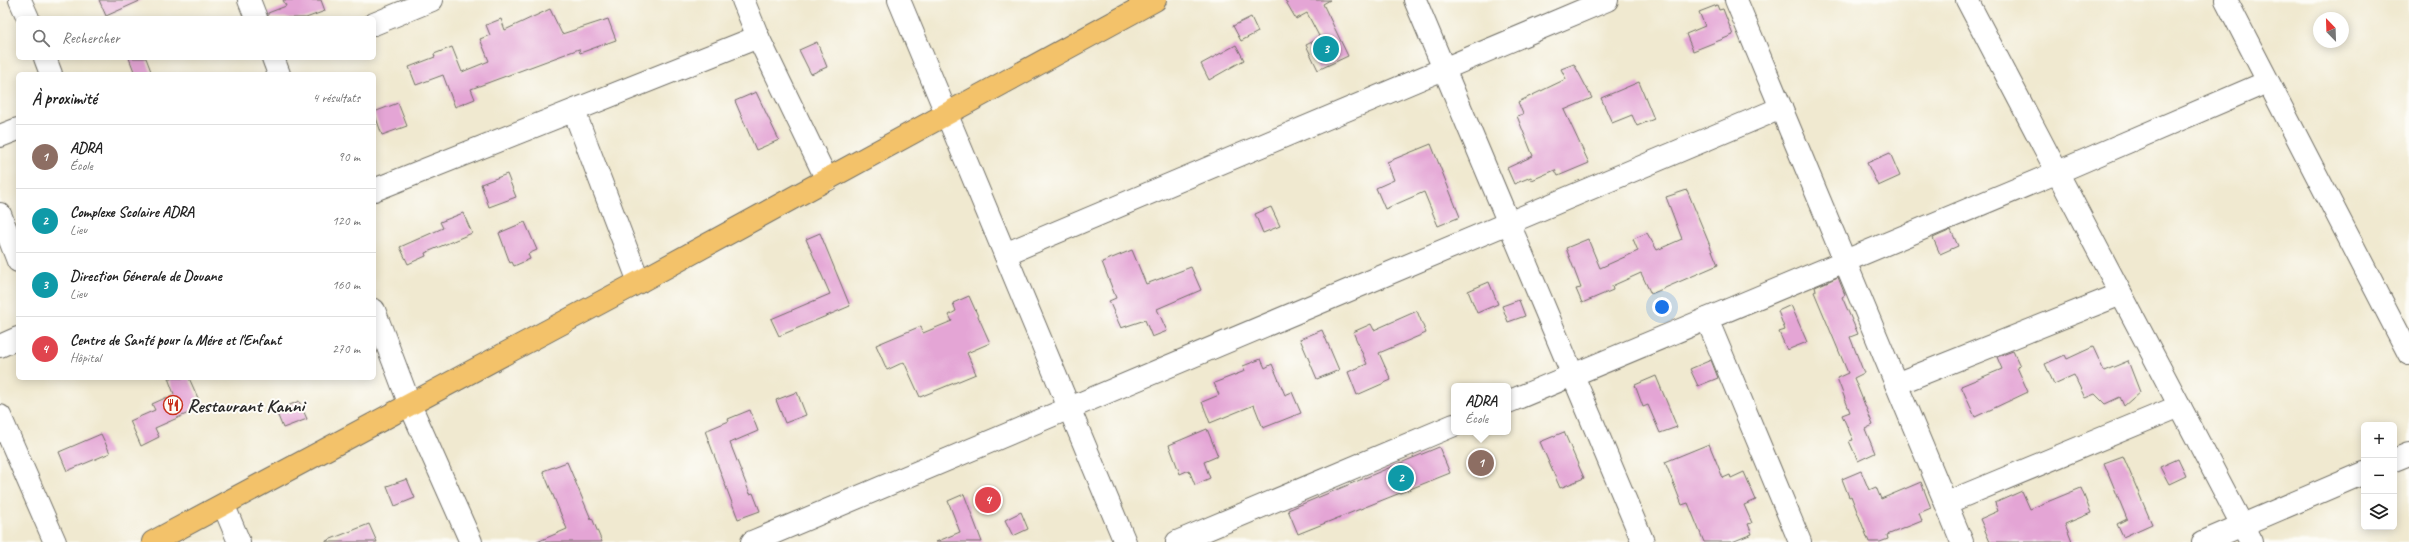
<!DOCTYPE html>
<html lang="fr">
<head>
<meta charset="utf-8">
<style>
	body { margin:0; font-family:Caveat,sans-serif; background:#f2f2f2; color:#222 }
	.controls { position:absolute; right:12px; bottom:12px; display:grid; overflow:hidden; border-radius:6px; box-shadow:0 2px 10px #0003 }
	.controls button { width:36px; height:36px; display:grid; place-items:center; padding:0; border:0; border-bottom:1px solid #e0e0e0; background:#fff; color:#222; font:20px sans-serif }
	.compass { position:absolute; left:2313px; top:12px; width:36px; height:36px; border-radius:50%; background:#fff; box-shadow:0 2px 10px #0003; rotate:337deg }
	.you { position:absolute; left:1662px; top:307px; width:14px; height:14px; margin:-10px; border:3px solid #fff; border-radius:50%; background:#1a73e8; box-shadow:0 0 0 6px #1a73e833 }
	.badge { display:grid; place-items:center; width:26px; height:26px; border-radius:50%; background:#111827; color:#fff; font-size:13px; font-weight:700 }
	.pin { position:absolute; translate:-50% -50%; border:2px solid #fff; box-shadow:0 1px 4px #0006 }
	.popup { position:absolute; left:1451px; top:383px; width:60px; height:52px; box-sizing:border-box; display:grid; place-content:center; border-radius:6px; background:#fff; filter:drop-shadow(0 1px 3px #0005); font-size:13px; white-space:nowrap; color:#767676 }
	.popup b { font-size:15px; color:#222 }
	.popup::after { content:''; position:absolute; left:50%; top:100%; margin-left:-8px; border:8px solid transparent; border-top-color:#fff }
	.list { margin:0; padding:0; list-style:none }
	h2 { display:flex; justify-content:space-between; align-items:center; height:52px; margin:0; padding:0 16px; font-size:17px }
	h2 small { font-size:13px; font-weight:400; color:#767676 }
	.list li { display:grid; grid-template-columns:26px 1fr auto; gap:12px; align-items:center; box-sizing:border-box; height:64px; padding:0 16px; border-top:1px solid #e0e0e0 }
	.list b { display:block; font-size:15px; white-space:nowrap }
	.list p { margin:0; font-size:13px; white-space:nowrap; color:#767676 }
	.list em { font-size:13px; font-style:normal; color:#767676 }
	.icon { flex:none; width:22px; height:22px; fill:none; stroke:currentColor; stroke-width:2; stroke-linecap:round; stroke-linejoin:round }
	.map { position:relative; flex:none; width:2409px; height:542px; overflow:hidden }
	.search { position:absolute; background:#fff; box-shadow:0 2px 10px #0003; left:16px; top:16px; width:360px; height:44px; display:flex; align-items:center; gap:10px; box-sizing:border-box; padding:0 14px; border-radius:6px; color:#767676; font-size:15px }
	.panel { position:absolute; background:#fff; box-shadow:0 2px 10px #0003; left:16px; top:72px; width:360px; height:308px; border-radius:6px }
	.map>svg:first-child { display:block }
</style>
</head>
<body>
<div class="map">
<svg width="2409" height="542" viewBox="0 0 2409 542">
	<rect width="100%" height="100%" fill="#fdfcf7"/>
	<filter id="ink" filterUnits="userSpaceOnUse"><feTurbulence type="fractalNoise" baseFrequency=".025" numOctaves="2"/><feDisplacementMap in="SourceGraphic" scale="8" xChannelSelector="R" yChannelSelector="G"/><feConvolveMatrix kernelMatrix="1 2 1 2 8 2 1 2 1" color-interpolation-filters="sRGB"/></filter>
	<filter id="wash" filterUnits="userSpaceOnUse"><feTurbulence type="fractalNoise" baseFrequency=".012" numOctaves="4" result="noise"/><feDisplacementMap in="SourceGraphic" scale="16" xChannelSelector="R" yChannelSelector="G"/><feGaussianBlur stdDeviation="0.9" result="paint"/><feColorMatrix in="noise" values="0 0 0 0 0 0 0 0 0 0 0 0 0 0 0 0 0 1.4 0 .05"/><feComposite in="paint" operator="in"/></filter>
	<g filter="url(#wash)">
		<rect width="100%" height="100%" fill="#f0e9d0"/>
		<g id="blocks">
			<g fill="#e4a5d5">
				<path d="M99 0H142L106 16Z"/>
				<path d="M283 0H321L325 11 306 18H268V13L286 6Z"/>
				<path d="M1285 0H1330L1323 4 1348 56 1318 70 1306 45 1320 38 1307 13 1296 19Z"/>
				<path d="M1717 5 1719 10 1723 9 1733 35 1693 51 1686 34 1705 26 1699 12Z"/>
				<path d="M550 9 562 34 608 19 616 40 580 53 579 49 471 89 475 99 455 107 443 75 416 85 409 67 435 57 434 54 452 47 462 72 489 61 480 39 490 35 486 25 501 19 505 30Z"/>
				<path d="M1251 17 1258 32 1241 41 1233 26Z"/>
				<path d="M817 42 827 67 811 74 799 50Z"/>
				<path d="M1236 45 1244 60 1209 80 1201 64Z"/>
				<path d="M129 58H146L152 74H135Z"/>
				<path d="M1574 64 1592 98 1564 110 1589 163 1558 176 1555 170 1532 180 1531 177 1514 184 1507 168 1533 156 1517 116 1523 114 1518 102 1566 79 1561 69Z"/>
				<path d="M1639 82 1654 119 1637 126 1632 115 1612 123 1601 98Z"/>
				<path d="M756 92 779 140 756 150 735 101Z"/>
				<path d="M398 103 407 126 382 135 374 112Z"/>
				<path d="M1431 144 1460 217 1438 226 1424 192 1385 209 1376 188 1394 180 1387 162Z"/>
				<path d="M1890 153 1900 176 1878 186 1867 163Z"/>
				<path d="M507 174 516 197 489 207 481 184Z"/>
				<path d="M1687 190 1718 265 1651 294 1641 273 1612 286 1613 290 1582 303 1576 289 1581 288 1566 248 1588 239 1600 268 1638 251 1633 239 1647 233 1657 250 1682 239 1666 197Z"/>
				<path d="M1271 207 1280 226 1263 233 1255 214Z"/>
				<path d="M463 213 472 233 425 253 426 256 408 264 400 247 443 228 440 222Z"/>
				<path d="M525 222 537 250 528 254 530 259 514 266 512 262 510 263 499 233Z"/>
				<path d="M1951 230 1958 246 1940 254 1933 238Z"/>
				<path d="M820 233 850 306 779 336 771 319 830 294 806 239Z"/>
				<path d="M1132 250 1146 284 1191 267 1201 290 1157 309 1167 331 1152 337 1145 320 1121 328 1109 301 1116 298 1102 262Z"/>
				<path d="M1838 277 1845 295 1842 297 1858 334 1850 337 1864 373 1854 378 1873 425 1865 429 1875 453 1858 461 1849 441 1853 440 1842 415 1850 412 1837 378 1848 373 1814 292 1816 291 1815 287Z"/>
				<path d="M1489 282 1498 304 1477 313 1468 291Z"/>
				<path d="M969 296 990 343 967 353 976 374 920 397 904 362 887 370 876 345 921 326 923 333 952 321 949 315 956 311 953 303Z"/>
				<path d="M1519 300 1525 316 1508 322 1502 306Z"/>
				<path d="M1791 305 1807 342 1787 350 1779 332 1785 330 1778 311Z"/>
				<path d="M1417 311 1426 333 1379 353 1391 380 1357 395 1348 372 1367 364 1353 332 1371 324 1374 330Z"/>
				<path d="M1322 330 1339 370 1317 379 1300 339Z"/>
				<path d="M2093 347 2104 371 2128 361 2140 392 2124 406 2120 397 2105 404 2095 394 2085 398 2074 375 2054 384 2045 364 2065 355 2067 359Z"/>
				<path d="M2013 351 2020 366 2017 367 2028 392 1975 417 1961 386 2002 369 1997 357Z"/>
				<path d="M1261 359 1265 368 1272 364 1285 395 1292 392 1301 413 1263 428 1254 405 1210 423 1202 402 1219 395 1214 383 1245 371 1243 366Z"/>
				<path d="M1711 360 1718 378 1698 386 1690 369Z"/>
				<path d="M1656 376 1677 427 1660 433 1648 405 1643 407 1635 385Z"/>
				<path d="M168 378H189L202 407 155 428 159 437 141 446 130 421 155 410 152 404 174 394Z"/>
				<path d="M797 392 806 415 785 423 776 400Z"/>
				<path d="M299 401 307 419 283 428 276 411Z"/>
				<path d="M750 410 758 431 730 443 750 494 753 493 760 511 738 519 705 431 729 421 728 419Z"/>
				<path d="M1207 429 1218 456 1204 462 1210 478 1195 485 1189 470 1180 474 1169 445Z"/>
				<path d="M1564 432 1584 478 1560 488 1540 442Z"/>
				<path d="M101 434 110 453 67 471 59 452Z"/>
				<path d="M1709 444 1723 478 1730 475 1731 478 1744 472 1756 500 1744 505 1752 523 1748 524 1752 534 1732 542H1704L1688 503 1682 505 1665 462Z"/>
				<path d="M1439 447 1450 473 1298 534 1288 510Z"/>
				<path d="M2123 456 2152 524 2123 537 2117 524 2127 519 2104 463Z"/>
				<path d="M2178 459 2186 476 2169 484 2160 467Z"/>
				<path d="M567 462 591 519 592 518 602 542H537L567 529 543 471Z"/>
				<path d="M1861 471 1869 490 1876 487 1881 499 1921 482 1931 508 1919 513 1922 521 1887 535 1888 539 1880 542H1869L1851 496 1849 497 1842 479Z"/>
				<path d="M407 479 415 498 395 506 387 486Z"/>
				<path d="M2081 488 2091 513 2065 524 2072 542H1990L1980 519 1998 511 1995 503 2022 491 2030 509Z"/>
				<path d="M964 494 982 542H936L960 532 948 501Z"/>
				<path d="M1021 512 1028 529 1013 536 1005 520Z"/>
				<path d="M369 524 377 542H326V541Z"/>
			</g>
		</g>
	</g>
	<g filter="url(#ink)">
		<use href="#blocks" fill-opacity="0" stroke="#706e65" stroke-width="1"/>
		<g fill="none" stroke-linecap="round" stroke-linejoin="round">
			<defs>
				<g id="minor">
					<path d="M20 0 28 18"/>
					<path d="M249 0 256 18"/>
					<path d="M743 0 758 37 827 180"/>
					<path d="M899 0 1125 542"/>
					<path d="M1415 0 1643 542"/>
					<path d="M1736 0 1962 542"/>
					<path d="M1967 0 2251 542"/>
					<path d="M2226 0 2409 354"/>
					<path d="M374 24 432 0"/>
					<path d="M45 58 51 74"/>
					<path d="M273 58 279 74"/>
					<path d="M574 111 639 282"/>
					<path d="M0 136 18 129"/>
					<path d="M374 190 758 37"/>
					<path d="M0 214 18 261"/>
					<path d="M1005 254 1607 0"/>
					<path d="M374 310 410 405 471 542"/>
					<path d="M1707 319 1800 542"/>
					<path d="M0 346 18 338"/>
					<path d="M1896 384 2121 294"/>
					<path d="M1508 402 2058 172 2267 82"/>
					<path d="M0 416 55 542"/>
					<path d="M2394 460 2409 454"/>
					<path d="M1946 503 2180 406"/>
					<path d="M224 506 239 542"/>
					<path d="M752 542 1781 108"/>
					<path d="M1177 542 1454 425"/>
					<path d="M2203 542 2364 473"/>
				</g>
				<path id="highway" d="M153 542 639 282 1155 0"/>
			</defs>
			<use href="#minor" stroke="#706e65" stroke-width="24"/>
			<use href="#highway" stroke="#706e65" stroke-width="24"/>
			<use href="#minor" stroke="#fff" stroke-width="22"/>
			<use href="#highway" stroke="#f3c26a" stroke-width="22"/>
		</g>
	</g>
	<defs>
		<symbol id="restaurant-ring" viewBox="-11 -11 22 22"><circle r="9.5" fill="#fdfcf7" stroke="#c8321e" stroke-width="1.5"/><path d="M-5-6h1v4h1v-4h1v4h1v-4h1v5L-1.5 .5V6h-2V.5L-5-1ZM5-6V6H3V1.5H1.5Q1.5-4 5-6Z" fill="#c8321e"/></symbol>
	</defs>
	<g fill-rule="evenodd">
		<use href="#restaurant-ring" x="162" y="394" width="22" height="22"/>
	</g>
	<g text-anchor="middle" stroke-width="4" stroke-linejoin="round" paint-order="stroke">
		<g font-size="19" font-weight="bold" fill="#2b2b2b" stroke="#fdfcf7" text-anchor="start">
			<text x="187" y="412">Restaurant Kanni</text>
		</g>
	</g>
</svg>
<div class="controls">
<button>+</button>
<button>−</button>
<button><svg class="icon" aria-label="layers" viewBox="0 0 24 24"><path d="M12 4l9 5-9 5-9-5zM3 14l9 5 9-5"/></svg></button>
</div>
<svg class="compass" viewBox="-18 -18 36 36"><path d="M0-13l5 13h-10z" fill="#e53935"/><path d="M0 13l5-13h-10z" fill="#767676"/></svg>
<div class="you"></div>
<div class="pin badge" style="left:1481px;top:463px;background:#8d6e63">1</div>
<div class="popup"><b>ADRA</b>École</div>
<div class="pin badge" style="left:1401px;top:478px;background:#0f9aa8">2</div>
<div class="pin badge" style="left:1326px;top:49px;background:#0f9aa8">3</div>
<div class="pin badge" style="left:988px;top:500px;background:#e0444e">4</div>
<div class="search"><svg class="icon" aria-label="search" viewBox="0 0 24 24"><circle cx="10" cy="10" r="6"/><path d="M15 15l6 6"/></svg>Rechercher</div>
<section class="panel">
<h2>À proximité<small>4 résultats</small></h2>
<ul class="list">
<li><span class="badge" style="background:#8d6e63">1</span><div><b>ADRA</b><p>École</p></div><em>90 m</em></li>
<li><span class="badge" style="background:#0f9aa8">2</span><div><b>Complexe Scolaire ADRA</b><p>Lieu</p></div><em>120 m</em></li>
<li><span class="badge" style="background:#0f9aa8">3</span><div><b>Direction Génerale de Douane</b><p>Lieu</p></div><em>160 m</em></li>
<li><span class="badge" style="background:#e0444e">4</span><div><b>Centre de Santé pour la Mére et l'Enfant</b><p>Hôpital</p></div><em>270 m</em></li>
</ul>
</section>
</div>
</body>
</html>
